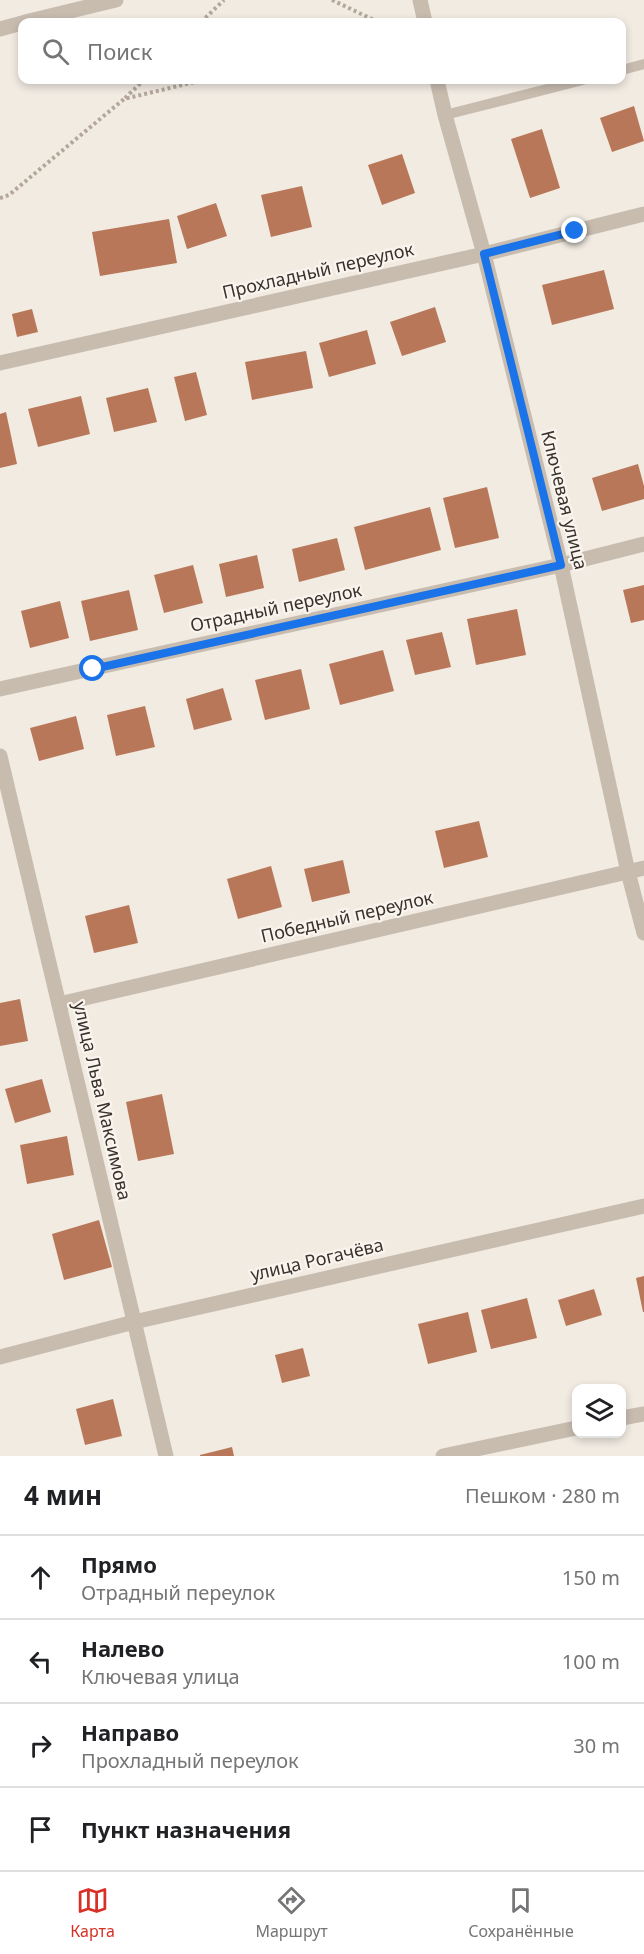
<!DOCTYPE html>
<html lang="ru">
<head>
<meta charset="utf-8">
<style>
	body { margin:0; font-family:"Noto Sans",sans-serif; background:#f2f2f2; color:#202124 }
	.controls { position:absolute; right:18px; bottom:18px; display:grid; overflow:hidden; border-radius:12px; box-shadow:0 3px 9px #0003 }
	.controls button { width:54px; height:54px; display:grid; place-items:center; padding:0; border:0; border-bottom:2px solid #e0e0e0; background:#fff; color:#202124; font:30px sans-serif }
	.stop { position:absolute; width:18px; height:18px; margin:-14px; border:4px solid #1a73e8; border-radius:50%; background:#fff }
	.stop.end { background:#1a73e8; border-color:#fff; box-shadow:0 2px 6px #0008 }
	.list { margin:0; padding:0; list-style:none }
	h2 { display:flex; justify-content:space-between; align-items:center; height:78px; margin:0; padding:0 24px; font-size:26px }
	h2 small { font-size:20px; font-weight:400; color:#757577 }
	.list li { display:grid; grid-template-columns:39px 1fr auto; gap:18px; align-items:center; box-sizing:border-box; height:84px; padding:0 24px; border-top:2px solid #e0e0e0 }
	.list b { display:block; font-size:22px; white-space:nowrap }
	.list p { margin:0; font-size:20px; white-space:nowrap; color:#757577 }
	.list em { font-size:20px; font-style:normal; color:#757577 }
	.icon { flex:none; width:33px; height:33px; fill:none; stroke:currentColor; stroke-width:2; stroke-linecap:round; stroke-linejoin:round }
	.map { position:relative; flex:none; width:644px; height:1456px; overflow:hidden }
	.search { position:absolute; background:#fff; box-shadow:0 3px 9px #0003; left:18px; right:18px; top:18px; height:66px; display:flex; align-items:center; gap:15px; box-sizing:border-box; padding:0 21px; border-radius:12px; color:#757577; font-size:22px }
	.sheet { height:414px; background:#fff }
	nav { display:flex; justify-content:space-around; align-items:center; box-sizing:border-box; height:84px; border-top:2px solid #e0e0e0; background:#fff; font-size:16px; color:#757577 }
	nav a { display:grid; justify-items:center; gap:3px }
	nav .on { color:#d93025 }
	.map>svg:first-child { display:block }
</style>
</head>
<body>
<div class="map">
<svg width="644" height="1456" viewBox="0 0 644 1456">
	<rect width="100%" height="100%" fill="#f1ebe2"/>
	<g fill="#b97759">
		<path d="M634 106 644 141 612 152 600 118Z"/>
		<path d="M542 129 560 188 530 198 511 139Z"/>
		<path d="M402 154 415 193 382 205 368 165Z"/>
		<path d="M302 186 312 227 271 237 261 195Z"/>
		<path d="M216 203 227 236 187 249 177 216Z"/>
		<path d="M169 219 177 263 100 276 92 232Z"/>
		<path d="M604 270 614 309 552 325 542 285Z"/>
		<path d="M435 307 446 342 402 356 390 322Z"/>
		<path d="M32 309 38 332 17 337 12 314Z"/>
		<path d="M367 330 376 364 329 377 319 343Z"/>
		<path d="M306 351 313 388 252 400 245 362Z"/>
		<path d="M196 372 207 415 185 421 174 377Z"/>
		<path d="M148 388 157 422 114 432 106 398Z"/>
		<path d="M81 396 90 434 38 447 28 409Z"/>
		<path d="M6 412 17 464 0 468V414Z"/>
		<path d="M638 464 644 486V499L602 511 592 478Z"/>
		<path d="M487 487 499 538 455 548 443 498Z"/>
		<path d="M430 507 441 550 365 570 354 527Z"/>
		<path d="M337 538 345 570 299 582 292 549Z"/>
		<path d="M257 555 264 588 226 597 219 564Z"/>
		<path d="M193 565 203 603 164 613 154 575Z"/>
		<path d="M644 585V620L631 623 623 590Z"/>
		<path d="M129 590 138 630 90 641 81 601Z"/>
		<path d="M60 601 69 638 30 648 21 611Z"/>
		<path d="M517 609 526 655 476 665 467 619Z"/>
		<path d="M442 632 451 667 415 675 406 640Z"/>
		<path d="M383 650 394 691 340 705 329 664Z"/>
		<path d="M301 669 310 709 265 720 255 680Z"/>
		<path d="M223 688 232 720 194 730 186 699Z"/>
		<path d="M145 706 155 747 116 756 107 715Z"/>
		<path d="M76 716 84 749 39 761 30 728Z"/>
		<path d="M479 821 488 857 444 868 435 831Z"/>
		<path d="M343 860 350 893 312 902 304 869Z"/>
		<path d="M271 866 282 907 238 919 227 879Z"/>
		<path d="M129 905 138 943 94 953 85 916Z"/>
		<path d="M20 999 28 1041 0 1046V1003Z"/>
		<path d="M42 1079 51 1112 15 1123 5 1089Z"/>
		<path d="M162 1094 174 1154 138 1161 126 1102Z"/>
		<path d="M67 1136 74 1175 27 1184 20 1145Z"/>
		<path d="M99 1220 112 1267 64 1280 52 1234Z"/>
		<path d="M644 1276V1312H643L636 1278Z"/>
		<path d="M594 1289 602 1315 566 1326 558 1300Z"/>
		<path d="M527 1298 537 1338 491 1349 481 1310Z"/>
		<path d="M468 1312 477 1352 428 1364 418 1324Z"/>
		<path d="M303 1348 310 1376 282 1383 275 1355Z"/>
		<path d="M113 1399 122 1436 85 1445 76 1409Z"/>
		<path d="M232 1447 234 1456H200V1455Z"/>
	</g>
	<g fill="none" stroke-linecap="round" stroke-linejoin="round">
		<g stroke="#b4a799" stroke-width="4" stroke-dasharray="3 3" stroke-linecap="butt">
			<path d="M332 0 378 22"/>
			<path d="M201 22 224 0"/>
			<path d="M125 98 144 80"/>
			<path d="M0 198 9 195 124 99 203 80"/>
		</g>
		<g stroke="#c8bcaf" stroke-width="10">
			<path d="M622 70 644 64"/>
			<path d="M445 115 583 80"/>
		</g>
		<g stroke="#c8bcaf" stroke-width="15">
			<path d="M420 0 425 22"/>
			<path d="M25 22 116 0"/>
			<path d="M0 29 22 23"/>
			<path d="M437 80 445 115 484 254 561 565 628 872 644 933"/>
			<path d="M0 363 484 254 644 214"/>
			<path d="M0 689 561 565 644 544"/>
			<path d="M0 756 166 1456"/>
			<path d="M59 1004 644 868"/>
			<path d="M0 1357 134 1322 644 1206"/>
			<path d="M622 1418 644 1414"/>
			<path d="M443 1456 576 1428"/>
		</g>
	</g>
	<g fill="none" stroke-linecap="round" stroke-linejoin="round">
		<path stroke="#1a73e8" stroke-width="8" d="M93 669 561 565 484 254 575 231"/>
	</g>
	<g text-anchor="middle" stroke-width="4.5" stroke-linejoin="round" paint-order="stroke">
		<g font-size="18" fill="#38312c" stroke="#f9f5ee">
			<text transform="translate(318 271) rotate(-13)" y="6">Прохладный переулок</text>
			<text transform="translate(564 500) rotate(76)" y="6">Ключевая улица</text>
			<text transform="translate(276 608) rotate(-12)" y="6">Отрадный переулок</text>
			<text transform="translate(347 917) rotate(-13)" y="6">Победный переулок</text>
			<text transform="translate(102 1101) rotate(77)" y="6">улица Льва Максимова</text>
			<text transform="translate(317 1260) rotate(-13)" y="6">улица Рогачёва</text>
		</g>
	</g>
</svg>
<div class="controls">
<button><svg class="icon" aria-label="layers" viewBox="0 0 24 24"><path d="M12 4l9 5-9 5-9-5zM3 14l9 5 9-5"/></svg></button>
</div>
<div class="stop" style="left:93px;top:669px"></div>
<div class="stop end" style="left:575px;top:231px"></div>
<div class="search"><svg class="icon" aria-label="search" viewBox="0 0 24 24"><circle cx="10" cy="10" r="6"/><path d="M15 15l6 6"/></svg>Поиск</div>
</div>
<section class="sheet">
<h2>4 мин<small>Пешком · 280 m</small></h2>
<ul class="list">
<li><svg class="icon" aria-label="ahead" viewBox="0 0 24 24"><path d="M12 20V5M6 11l6-6 6 6"/></svg><div><b>Прямо</b><p>Отрадный переулок</p></div><em>150 m</em></li>
<li><svg class="icon" aria-label="left" viewBox="0 0 24 24"><path d="M17 20v-9H6M10 6l-5 5 5 5"/></svg><div><b>Налево</b><p>Ключевая улица</p></div><em>100 m</em></li>
<li><svg class="icon" aria-label="right" viewBox="0 0 24 24"><path d="M7 20v-9h11M14 6l5 5-5 5"/></svg><div><b>Направо</b><p>Прохладный переулок</p></div><em>30 m</em></li>
<li><svg class="icon" aria-label="arrive" viewBox="0 0 24 24"><path d="M6 21V4h12l-3 4 3 4H6"/></svg><div><b>Пункт назначения</b></div></li>
</ul>
</section>
<nav>
<a class="on"><svg class="icon" aria-label="map" viewBox="0 0 24 24"><path d="M3 6l6-2 6 2 6-2v14l-6 2-6-2-6 2zM9 4v14M15 6v14"/></svg>Карта</a>
<a><svg class="icon" aria-label="directions" viewBox="0 0 24 24"><path d="M12 3l9 9-9 9-9-9zM9 14v-3h6M13 9l2 2-2 2"/></svg>Маршрут</a>
<a><svg class="icon" aria-label="saved" viewBox="0 0 24 24"><path d="M7 4h10v16l-5-4-5 4z"/></svg>Сохранённые</a>
</nav>
</body>
</html>
